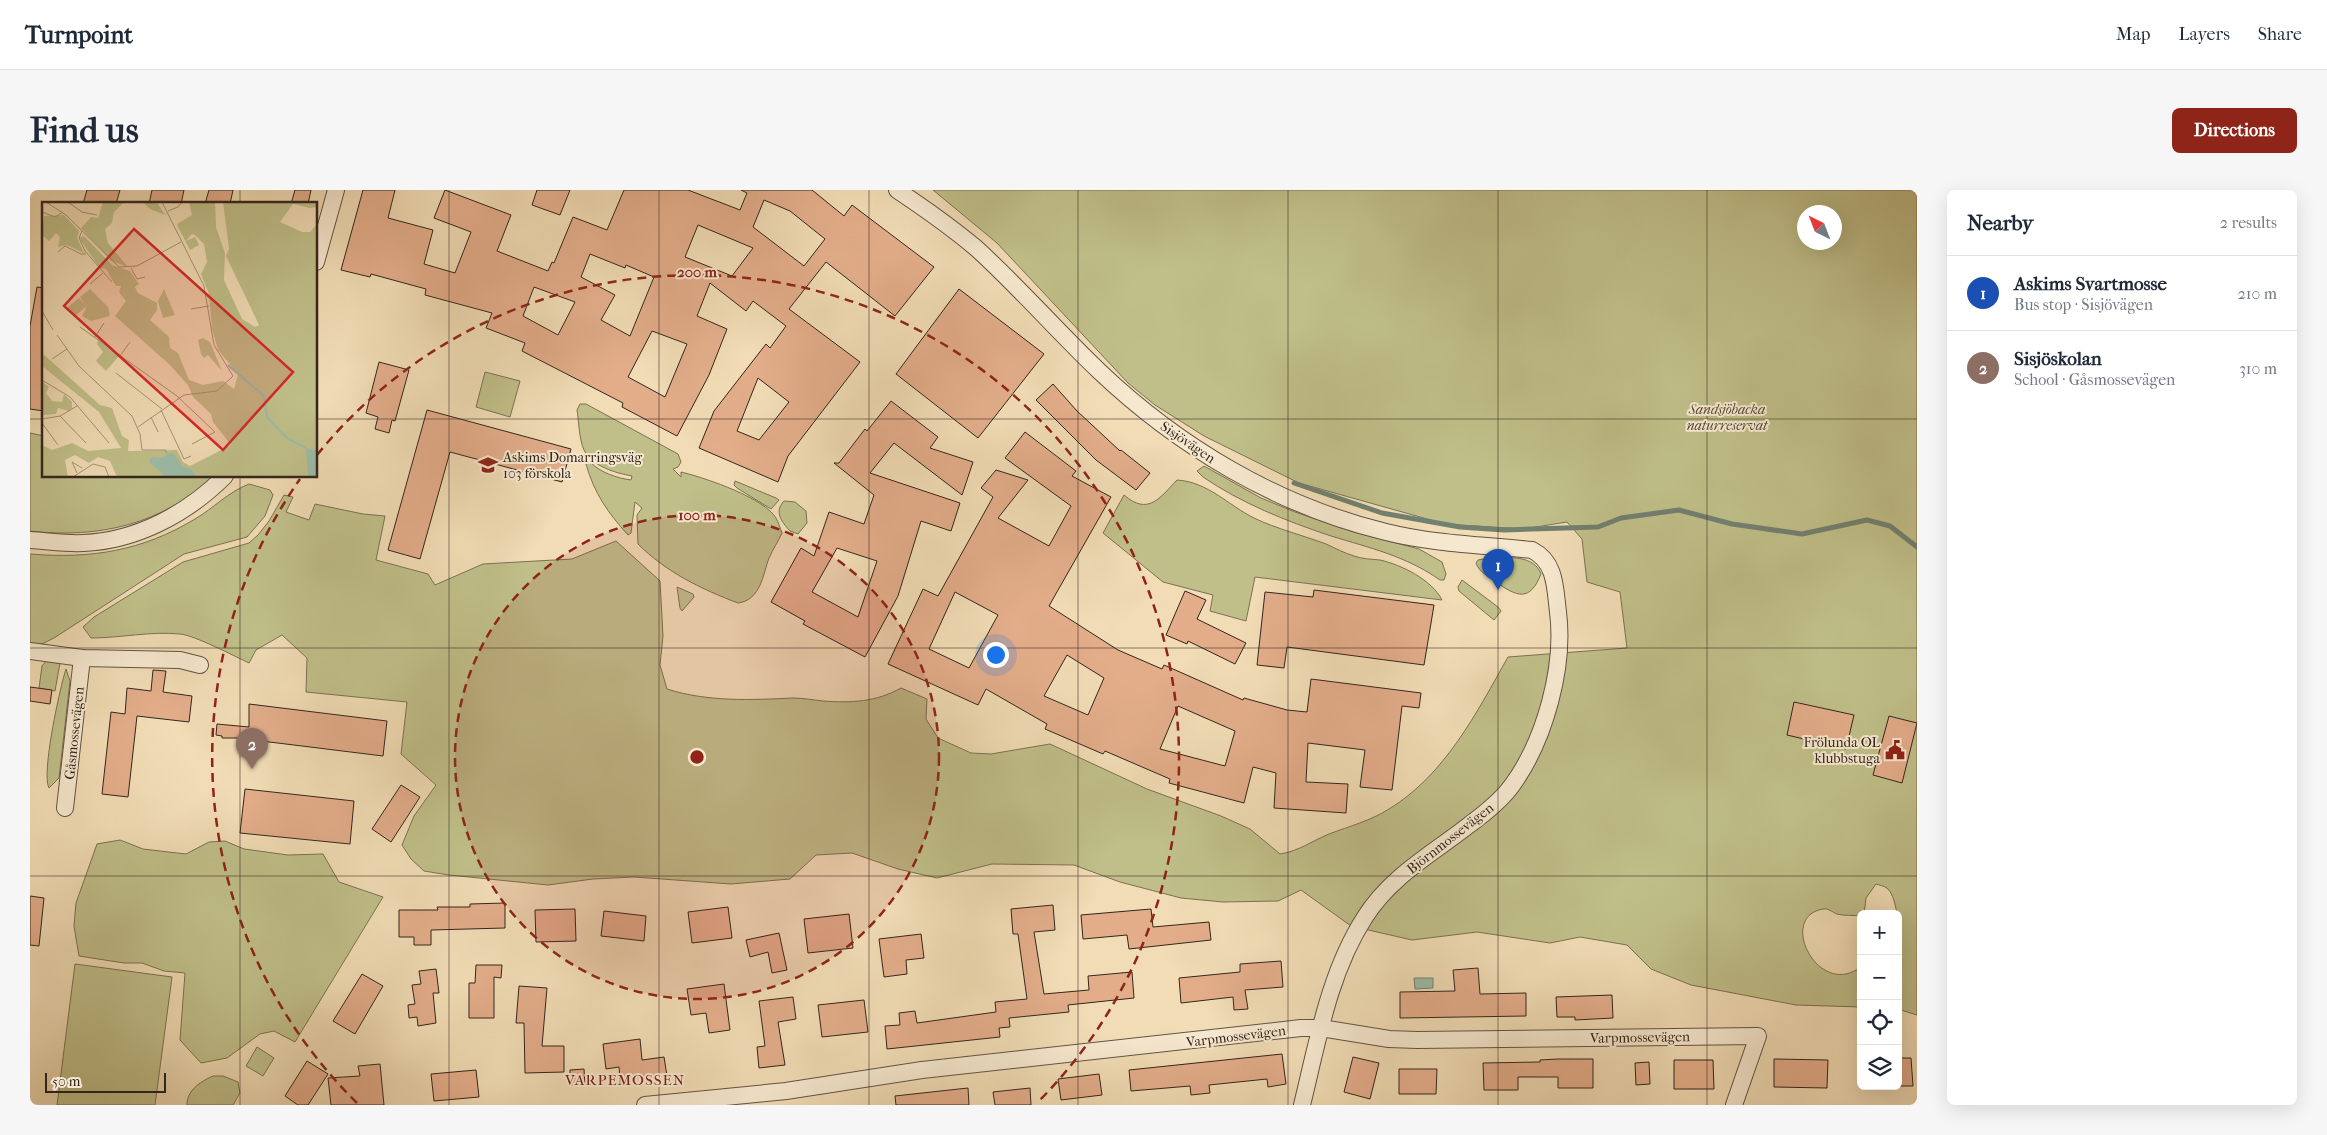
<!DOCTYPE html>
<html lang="en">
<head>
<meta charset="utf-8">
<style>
	body { margin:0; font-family:"IM FELL French Canon",serif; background:#f6f6f7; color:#1f2937 }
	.controls { position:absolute; right:15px; bottom:15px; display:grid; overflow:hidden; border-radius:8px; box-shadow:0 5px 20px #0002 }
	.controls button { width:45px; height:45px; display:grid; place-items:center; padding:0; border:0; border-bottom:1px solid #e0e1e3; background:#fff; color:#1f2937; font:25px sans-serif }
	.compass { position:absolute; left:1767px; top:15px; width:45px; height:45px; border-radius:50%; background:#fff; box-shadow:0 5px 20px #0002; rotate:318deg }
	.scale { position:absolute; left:15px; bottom:12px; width:121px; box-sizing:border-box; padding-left:5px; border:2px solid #33261d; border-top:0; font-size:14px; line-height:18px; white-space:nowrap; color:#33261d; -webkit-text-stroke:4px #f6e8cf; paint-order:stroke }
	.you { position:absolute; left:965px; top:464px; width:18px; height:18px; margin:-12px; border:4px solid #fff; border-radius:50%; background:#1a73e8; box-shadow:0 0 0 8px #1a73e833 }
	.badge { display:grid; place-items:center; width:32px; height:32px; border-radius:50%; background:#8f2418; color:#fff; font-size:16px; font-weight:700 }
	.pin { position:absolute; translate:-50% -41px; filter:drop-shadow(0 1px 2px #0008) }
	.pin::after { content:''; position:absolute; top:26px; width:18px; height:15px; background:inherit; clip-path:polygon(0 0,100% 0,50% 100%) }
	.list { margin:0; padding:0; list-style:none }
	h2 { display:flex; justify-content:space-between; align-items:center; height:65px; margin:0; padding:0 20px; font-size:21px }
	h2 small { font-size:16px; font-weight:400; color:#747a83 }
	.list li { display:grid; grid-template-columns:32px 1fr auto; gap:15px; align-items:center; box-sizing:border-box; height:75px; padding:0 20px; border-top:1px solid #e0e1e3 }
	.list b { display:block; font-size:19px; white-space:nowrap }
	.list p { margin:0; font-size:16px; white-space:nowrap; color:#747a83 }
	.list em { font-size:16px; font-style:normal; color:#747a83 }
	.icon { flex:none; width:28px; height:28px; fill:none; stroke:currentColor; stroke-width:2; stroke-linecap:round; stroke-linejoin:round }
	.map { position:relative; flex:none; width:1887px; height:915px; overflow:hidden; border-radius:8px }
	header { display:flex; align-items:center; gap:30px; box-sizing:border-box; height:70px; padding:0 25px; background:#fff; border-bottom:1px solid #e0e1e3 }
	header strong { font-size:24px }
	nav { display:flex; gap:28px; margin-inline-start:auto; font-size:18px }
	.intro { display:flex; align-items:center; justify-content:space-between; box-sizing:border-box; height:120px; padding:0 30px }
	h1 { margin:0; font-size:35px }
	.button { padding:12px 22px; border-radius:8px; background:#8f2418; color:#fff; font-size:18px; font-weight:700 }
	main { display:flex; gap:30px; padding:0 30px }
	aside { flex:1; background:#fff; border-radius:8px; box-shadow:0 5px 20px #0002 }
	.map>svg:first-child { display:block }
</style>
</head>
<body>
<header>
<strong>Turnpoint</strong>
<nav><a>Map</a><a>Layers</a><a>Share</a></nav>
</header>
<div class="intro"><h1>Find us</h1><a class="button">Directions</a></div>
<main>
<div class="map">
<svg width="1887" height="915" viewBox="0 0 1887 915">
	<rect width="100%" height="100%" fill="#f1dcb5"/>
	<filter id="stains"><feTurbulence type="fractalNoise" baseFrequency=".004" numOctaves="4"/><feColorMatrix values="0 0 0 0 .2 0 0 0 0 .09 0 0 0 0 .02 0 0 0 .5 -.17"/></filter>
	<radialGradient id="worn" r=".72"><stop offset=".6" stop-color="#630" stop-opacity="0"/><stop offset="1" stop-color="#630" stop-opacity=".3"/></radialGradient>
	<g fill="#c0bf89" stroke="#7a7253" fill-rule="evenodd">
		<path d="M903 0H1887V825L1868 819C1868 793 1875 714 1857 698 1854 696 1849 695 1846 694L1836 708 1834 724H1831V726C1823 725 1814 726 1807 724 1802 722 1798 718 1793 719 1752 726 1780 791 1816 784 1821 783 1826 780 1831 778V817L1766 815 1661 795 1621 779 1597 755 1550 747 1520 753 1447 742 1382 750 1321 736 1271 700 1248 711 1193 712 1151 708 1090 692 1044 675 962 674 907 688 868 679 822 663 786 665 760 689 701 694 604 687 563 689 518 695 419 685 394 681 381 669 372 655 384 626 406 595 371 564 377 512 276 502 277 468 252 445 226 460 219 473C204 466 164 445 150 444 120 441 91 448 61 448L53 437 64 427 153 372 219 353 228 345 239 331 254 305 263 307 256 322 279 330 285 314 333 324 355 326 346 370 398 384 405 395 453 374 542 369 586 351 630 391 633 446 630 475 637 499C678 512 721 510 763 508 773 508 783 510 793 511 822 513 846 512 871 498L897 509 896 529 908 548 941 563 961 564 1020 554 1117 599 1191 626 1220 639 1250 664C1269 661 1282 651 1299 644 1320 636 1340 631 1359 619 1415 585 1447 522 1478 467L1597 458 1590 402 1557 392 1552 349 1537 332 1493 339 1415 334 1269 293 1174 246 1125 215 1098 193 967 53ZM1774 22H1804V52H1774Z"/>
		<path d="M455 182 490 191 480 227 446 217Z"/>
		<path d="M550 214H556L648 264 651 272 648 277 643 279 651 287V282L655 283C678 289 734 308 746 328 749 333 750 338 752 343 748 352 743 359 739 368 733 384 731 410 708 413 671 399 636 382 608 354L607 325 612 318 605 312 601 343 598 345C578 323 564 303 556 274L560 272C571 283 587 288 601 290L602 286C586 283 563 277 554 260 549 249 549 232 547 220Z"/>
		<path d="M0 243 14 246V286H184C133 334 69 349 0 341Z"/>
		<path d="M1174 276 1231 308 1265 322 1324 342 1389 359 1412 372 1416 384 1414 390H1410C1376 366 1340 358 1301 346 1256 331 1211 313 1173 287L1167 281Z"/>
		<path d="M1147 290C1178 292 1198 315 1224 328 1247 339 1272 345 1296 354 1305 358 1314 363 1324 366 1332 369 1341 369 1350 370 1372 375 1402 390 1412 410L1225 387 1216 431 1180 421 1183 405 1133 392 1073 343 1094 305C1118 326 1130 308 1147 290Z"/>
		<path d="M705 291 746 308 749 310 741 319 707 298 704 295Z"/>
		<path d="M219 294 240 300 243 305 235 326 217 347 154 364 24 448 12 454 0 453V364C61 369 112 361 165 329 184 318 198 302 219 294Z"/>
		<path d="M754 311 765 312 776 321 777 333 768 344 760 341C751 331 744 322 754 311Z"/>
		<path d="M1464 367C1480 368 1504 365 1511 384 1500 412 1487 407 1466 392 1458 386 1449 382 1446 373L1448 370Z"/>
		<path d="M1432 390 1468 417 1471 421 1464 430 1429 401 1428 397Z"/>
		<path d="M647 397 663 404 664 407 652 421 650 418Z"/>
		<path d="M17 470 30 473 25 501 9 498 12 476Z"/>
		<path d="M36 479 40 491 29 588 19 598C11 584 30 497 36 479Z"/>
		<path d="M90 650 113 659 156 664 179 652 195 651 214 659 258 665 293 664 309 692 353 707 265 852 244 841 230 844 197 868 171 873 150 850 155 783 134 781 112 773H94L49 766 44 736 46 713 67 654Z"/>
		<path d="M45 774 142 787 125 915H27Z"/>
		<path d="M227 857 244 868 233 886 216 876Z"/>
		<path d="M183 886H193L208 892 210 903 203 915H157C157 900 170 892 183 886Z"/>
	</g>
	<path fill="#9cbca8" stroke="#728070" d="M1384 788H1403V798L1385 799Z"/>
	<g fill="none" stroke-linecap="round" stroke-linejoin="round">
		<path stroke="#728070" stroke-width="5" d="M1264 293 1352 323 1430 337 1474 340 1568 337 1591 328 1649 320 1702 334 1772 344 1837 330 1860 336 1887 357"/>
	</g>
	<g fill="#e3ad8a" stroke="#33261d" fill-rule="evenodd">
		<path d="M57 0H90L86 14H53Z"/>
		<path d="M122 0H154L151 14H119Z"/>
		<path d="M179 0H203L200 14H175Z"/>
		<path d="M265 0H281L278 14H261Z"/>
		<path d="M333 0H365L358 28 403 40 394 74 425 83 441 42 404 28 415 0 481 25 467 61 518 81 522 72 524 73 543 27 577 40 594 0H658L710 20 717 3 711 0H782L814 26 822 15 904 77 865 126 796 72 759 119 830 172 758 266 748 292 669 258 684 221 736 154 740 158 756 136 723 111 716 121 680 93 667 126 697 139 679 185 647 246 592 217 593 213 492 161 495 153 456 138 462 123 395 105 396 99 341 84 340 87 311 80ZM734 10 760 21 795 49 774 76 723 37ZM668 35 723 58 702 86 655 67ZM560 64 595 78 596 75 624 87 600 146 571 130 585 105 551 87ZM504 97 545 112 528 145 493 126ZM622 141 657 154 635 207 598 187ZM728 188 759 212 729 250 707 241Z"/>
		<path d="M507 0H540L530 25 502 15Z"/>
		<path d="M7 97 14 98V221L0 219V136Z"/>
		<path d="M929 99 1014 164 948 248 866 184Z"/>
		<path d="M349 172 379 180 365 231 362 230 359 243 345 239 348 227 336 223Z"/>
		<path d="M1023 194 1047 221 1090 261 1091 260 1120 283 1106 300 1066 270 1006 210Z"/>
		<path d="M861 211 908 247 900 258 943 272 932 305 864 253 840 283 930 313 921 341 891 331 868 406 835 467 773 434 775 431 741 412 771 358 784 366 799 322 834 334 844 305 804 273H809L835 239 837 241ZM807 358 847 371 828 427 782 402Z"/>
		<path d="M397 220 541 259 532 292 420 262 390 369 358 360Z"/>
		<path d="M995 242 1046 281 1042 286 1081 307 1019 416 1088 460 1132 479 1134 475 1213 510 1214 508 1257 520 1277 522 1281 489 1391 503 1389 518 1372 516 1362 600 1330 597 1335 560 1278 553 1276 592 1318 594 1316 623 1244 618 1246 583 1223 577 1214 613 1139 593 1140 589 1075 561 1073 564 1015 539 1017 534 956 499 948 515 858 474 893 399 908 406 963 307 951 298 966 280 998 290 968 328 1019 356 1041 316 975 268ZM925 402 968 425 939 478 899 459ZM1037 465 1074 488 1058 525 1014 506ZM1148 516 1205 541 1195 576 1130 559Z"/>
		<path d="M1284 400 1404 415 1394 475 1257 457 1254 478 1227 475 1235 402 1283 407Z"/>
		<path d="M1155 401 1176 410 1167 429 1216 453 1205 474 1158 451 1157 454 1136 445Z"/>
		<path d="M123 480 136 481 133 502 162 506 159 532 107 526 98 607 72 604 81 522 95 524 97 498 121 501Z"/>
		<path d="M0 497 22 500 20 514 0 511Z"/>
		<path d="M1764 512 1824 525 1816 559 1757 545Z"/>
		<path d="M219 514 357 531 353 566 207 548H192V546L186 545 187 534 219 537Z"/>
		<path d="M1859 526 1887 533 1872 593 1843 585Z"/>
		<path d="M371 595 390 607 361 652 342 639Z"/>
		<path d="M215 599 324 611 320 654 210 643Z"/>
		<path d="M0 706 14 708 9 756 0 755Z"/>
		<path d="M475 713V738L401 740V755H384V747H369V720H408L407 717H440V714Z"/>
		<path d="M1023 715 1025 740 1004 742 1014 804 1059 800 1058 786 1102 782 1104 808 1038 815 1039 822 979 828 980 837 969 838 970 847 857 859 855 836 870 835 869 823 885 821 887 833 966 822 965 812 997 809 988 744H983L981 719Z"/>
		<path d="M698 717 702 748 662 753 658 722Z"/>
		<path d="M545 719 546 751 506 752 505 720Z"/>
		<path d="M1121 719 1123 737 1179 732 1181 750 1099 759 1097 745 1053 749 1051 725Z"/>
		<path d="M574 721 616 726 614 751 571 746Z"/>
		<path d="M819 724 823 758 778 763 774 729Z"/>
		<path d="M749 743 757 780 742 783 738 762 720 767 716 750Z"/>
		<path d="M891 744 894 768 876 770 877 784 854 787 849 749Z"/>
		<path d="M1251 771 1253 797 1215 800 1218 819 1204 820 1203 807 1151 813 1149 788 1210 782V774Z"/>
		<path d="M446 775H472L471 788 464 787V828H439V793H445Z"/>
		<path d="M1448 778 1450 804 1496 803V826L1370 828V802L1425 801 1423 780Z"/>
		<path d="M406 779 409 803H403L406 833 388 836 387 827 379 828 378 815 385 814 382 795 391 794 389 781Z"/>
		<path d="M332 784 353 796 325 844 303 831Z"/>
		<path d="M694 794 700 840 679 843 676 823 661 825 657 799Z"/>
		<path d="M489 796 517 798 512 856H534V882L495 883 494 833H486Z"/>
		<path d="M1582 805 1583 828 1545 830V827H1527L1526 807Z"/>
		<path d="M763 807 766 829 748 832 755 875 729 878 727 857 735 856 729 811Z"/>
		<path d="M834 810 838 842 792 847 788 815Z"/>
		<path d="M610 849 612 870 634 867 637 886 622 888V885L590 889 589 877 576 879 573 854Z"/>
		<path d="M1252 864 1256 894 1238 897 1237 889 1179 895 1180 903 1161 905 1160 896 1101 901 1099 880Z"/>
		<path d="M1323 867 1349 873 1340 909 1314 902Z"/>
		<path d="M1868 868H1881L1883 896H1868Z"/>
		<path d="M1528 869H1563V898H1528V887H1488V900H1454L1453 873 1510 872V870Z"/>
		<path d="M1744 869 1798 870 1797 898 1744 897Z"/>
		<path d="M1644 870H1683L1684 899H1644Z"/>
		<path d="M277 871 298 884 278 915H268L255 906Z"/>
		<path d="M1619 872 1620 894 1606 895 1605 873Z"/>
		<path d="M350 874 354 915H301L298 888 330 886 328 876Z"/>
		<path d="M554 879 555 895H540V880Z"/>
		<path d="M1369 879H1407L1406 904H1369Z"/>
		<path d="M446 880 449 907 404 911 401 884Z"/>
		<path d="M1069 884 1072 905 1031 910 1028 889Z"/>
		<path d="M938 898 939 915H866L865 906Z"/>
		<path d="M1000 898 1001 915H965L963 902Z"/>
	</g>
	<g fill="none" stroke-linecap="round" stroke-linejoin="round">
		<defs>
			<g id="minor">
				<path d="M867 0C894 18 921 37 946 58 989 97 1027 141 1069 181 1149 257 1248 316 1356 342 1404 354 1453 355 1502 360 1526 372 1525 398 1528 422 1535 477 1515 549 1483 594 1472 610 1454 624 1439 635 1402 664 1361 686 1335 727 1299 783 1288 850 1272 915"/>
				<path d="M286 72 306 0"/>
				<path d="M0 350C18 351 36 354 53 353 107 351 158 323 195 286"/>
				<path d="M0 461 52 468 150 470 170 475"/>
				<path d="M35 618 52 468"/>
				<path d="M615 915 756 901 892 880 1271 838H1291L1359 849 1387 850 1728 846 1704 915"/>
			</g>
		</defs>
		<use href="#minor" stroke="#625443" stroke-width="18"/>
		<use href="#minor" stroke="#f6e8cf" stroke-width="16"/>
	</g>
	<path fill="none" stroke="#33261d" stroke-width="1" stroke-opacity="0.55" d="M210 0V14M419 0V915M629 0V915M839 0V915M1048 0V915M1258 0V915M1468 0V915M1677 0V915M0 229H14M286 229H1887M210 286V915M0 458H1887M0 686H1887"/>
	<circle cx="667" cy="567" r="242" fill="#8f2418" fill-opacity=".12"/>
	<g fill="none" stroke="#8f2418" stroke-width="2.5" stroke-dasharray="9 6">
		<circle cx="667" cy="567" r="242"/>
		<path d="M327 913A485 485 0 0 1 270 289M287 265A485 485 0 1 1 1007 913"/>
	</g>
	<defs>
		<symbol id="school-bare" viewBox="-9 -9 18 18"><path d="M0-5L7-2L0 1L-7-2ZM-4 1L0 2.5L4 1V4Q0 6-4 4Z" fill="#8f2418" stroke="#f6e8cf" stroke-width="2.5" paint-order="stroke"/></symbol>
		<symbol id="civic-bare" viewBox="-9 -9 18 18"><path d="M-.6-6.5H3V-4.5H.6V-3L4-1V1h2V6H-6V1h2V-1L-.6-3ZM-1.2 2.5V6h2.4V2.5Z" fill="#8f2418" stroke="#f6e8cf" stroke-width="2.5" paint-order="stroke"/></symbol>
	</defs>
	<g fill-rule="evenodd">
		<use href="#school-bare" x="444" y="261" width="28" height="28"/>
		<use href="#civic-bare" x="1851" y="546" width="28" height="28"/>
	</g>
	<g text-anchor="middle" stroke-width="4" stroke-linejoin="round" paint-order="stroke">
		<g font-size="14" font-style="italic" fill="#564c38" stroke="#f6e8cf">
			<text x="1697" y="224">Sandsjöbacka<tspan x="1697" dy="16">naturreservat</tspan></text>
		</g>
		<g font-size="14" fill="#33261d" stroke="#f6e8cf">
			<text transform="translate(1158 252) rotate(34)" y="5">Sisjövägen</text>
			<text transform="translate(44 543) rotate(-84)" y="5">Gåsmossevägen</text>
			<text transform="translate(1420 648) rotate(-38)" y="5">Björnmossevägen</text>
			<text transform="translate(1206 846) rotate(-7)" y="5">Varpmossevägen</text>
			<text transform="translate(1610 847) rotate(-1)" y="5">Varpmossevägen</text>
		</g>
		<g font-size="14" fill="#33261d" stroke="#f6e8cf" text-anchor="start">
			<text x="473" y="272">Askims Domarringsväg<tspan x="473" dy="16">103 förskola</tspan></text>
			<text x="1850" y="557" text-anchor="end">Frölunda OL<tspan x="1850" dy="16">klubbstuga</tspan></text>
		</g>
		<g font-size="15" letter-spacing="1" fill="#7a1f14" stroke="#f6e8cf">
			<text x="595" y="895">VARPEMOSSEN</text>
		</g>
	</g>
	<g transform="translate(12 12)">
		<rect width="275" height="275" fill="#f1dcb5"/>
		<path d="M61 0H82L72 10 70 21 63 27 66 41 86 65 69 59 39 26 49 15 56 16ZM101 0H115L123 13 108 7ZM147 0H173L174 25 183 51 182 78 200 117 213 125 217 123 184 54 187 47 181 0H275V5L268 6 251 2 238 20 260 30H268L275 22V275H75L68 259 56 255 47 261 33 253 23 258 26 275H0V243L10 248 30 241 46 249 79 246 57 210 0 164V151L58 203 70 206 80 234 87 238 86 249 135 248 141 260 148 264 189 243 171 220 169 212 151 195 146 183 128 163 73 114 84 99 77 90 79 84H74L64 67 58 66 37 36 42 34 70 63 88 69 97 82 93 85 96 91 115 101V108L108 118 127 135 128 146 136 151 147 178 161 183 181 179 192 187 196 172 176 148 170 127 167 92 159 72 165 60 162 42 153 33 150 32 144 39 153 35 157 43 148 48 136 25 135 22 150 13ZM22 13 37 29 35 36 42 51 25 43 16 45 18 35 14 31 7 39 0 33 2 14ZM48 87 66 105 68 114 49 119 40 114 45 104 32 115 25 106 37 96 43 103 38 95ZM122 87 133 113 121 116 116 99ZM161 136 168 140 180 169 166 153 162 156 159 152 156 138ZM56 138 77 154 64 169 54 159 61 150 55 142ZM0 179 7 185 4 191 10 199 20 200 22 192 30 200V206L27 209 16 206 14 212 0 213Z" fill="#c0bf89"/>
		<path d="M264 246 275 249V275H266ZM127 251 132 252 141 265 149 267 155 275H124L107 260 110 255 121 256Z" fill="#9cbca8"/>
		<path fill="none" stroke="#9cbca8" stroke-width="2.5" d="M186 163 222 194 225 215 245 236 264 246"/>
		<path fill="none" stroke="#a59378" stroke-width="1" d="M4 0 24 13 77 65 95 64 139 40M26 0 40 10 55 13M126 9 136 5 140 0M0 10 13 15 21 10M40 29 37 36 43 49 70 80M16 50 23 44 39 52H44M89 66 95 77 103 75M48 82 61 71M149 107 167 104M0 109 11 128M38 125 135 194 173 230 150 242M15 133 37 164 90 214 98 232 100 248H124V251M53 135 62 121M78 154 88 140M10 157 25 147M74 171 120 207M0 178 28 195 67 241M119 208 142 257 149 254M18 214 44 241M109 215 116 230M0 217 18 214 35 204M0 221 16 243M96 225 142 193 175 189 191 174 172 143 162 84 120 0M35 271 30 260 40 266M31 275 51 262 63 265 67 275"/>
		<path fill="#d62828" fill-opacity="0.15" stroke="#d62828" stroke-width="2.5" d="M92 27 251 170 181 248 22 104Z"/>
		<rect width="275" height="275" fill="none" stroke="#33261d" stroke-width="2.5"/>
	</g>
	<circle cx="667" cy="567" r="8" fill="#8f2418" stroke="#f6e8cf" stroke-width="2.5"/>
	<g font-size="15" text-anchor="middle" font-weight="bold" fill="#8f2418" stroke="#f6e8cf" stroke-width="4" stroke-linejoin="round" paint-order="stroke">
		<text x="667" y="87">200 m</text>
		<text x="667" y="330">100 m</text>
	</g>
	<rect width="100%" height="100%" filter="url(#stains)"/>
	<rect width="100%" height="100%" fill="url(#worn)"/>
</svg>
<div class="controls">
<button>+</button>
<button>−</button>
<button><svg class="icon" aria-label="locate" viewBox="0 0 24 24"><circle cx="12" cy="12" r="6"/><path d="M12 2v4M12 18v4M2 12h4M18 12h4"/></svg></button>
<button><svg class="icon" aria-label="layers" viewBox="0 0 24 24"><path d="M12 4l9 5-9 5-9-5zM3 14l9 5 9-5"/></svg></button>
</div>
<svg class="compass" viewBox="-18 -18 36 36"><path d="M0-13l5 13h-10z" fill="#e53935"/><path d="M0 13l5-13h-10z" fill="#747a83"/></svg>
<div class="scale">50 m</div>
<div class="you"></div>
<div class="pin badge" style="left:1468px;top:400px;background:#1a4fb4">1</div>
<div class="pin badge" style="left:222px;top:579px;background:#8d6e63">2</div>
</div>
<aside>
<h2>Nearby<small>2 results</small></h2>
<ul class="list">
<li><span class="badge" style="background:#1a4fb4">1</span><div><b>Askims Svartmosse</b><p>Bus stop · Sisjövägen</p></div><em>210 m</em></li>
<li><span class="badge" style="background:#8d6e63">2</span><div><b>Sisjöskolan</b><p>School · Gåsmossevägen</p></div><em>310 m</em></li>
</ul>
</aside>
</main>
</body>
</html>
